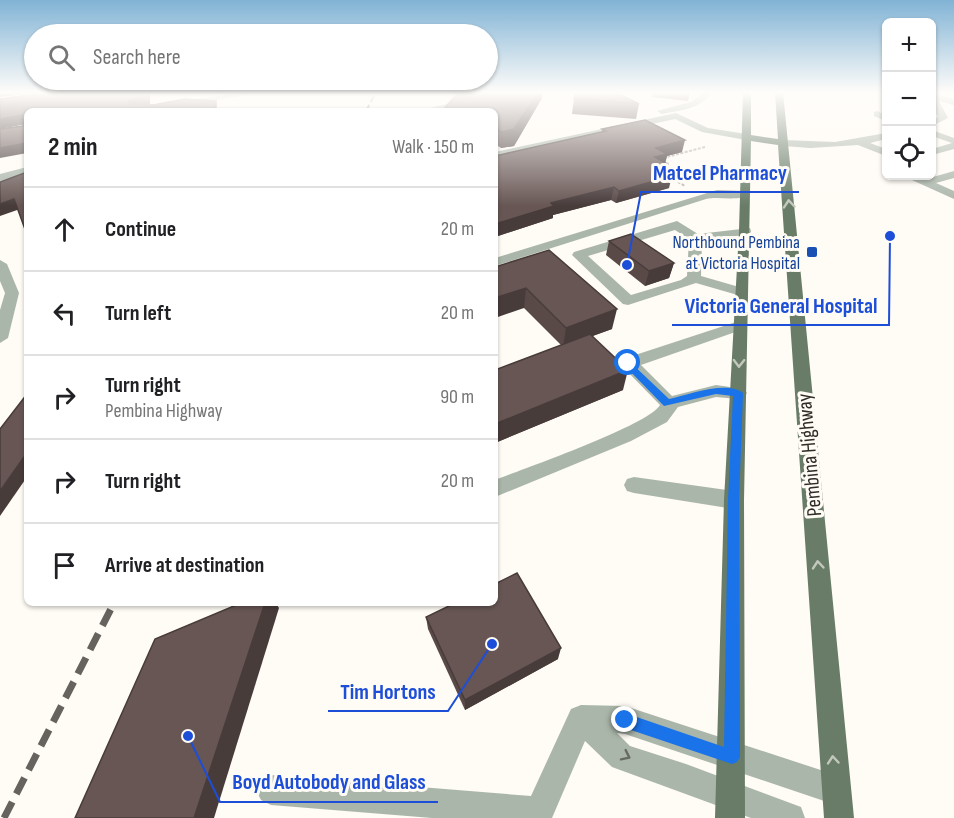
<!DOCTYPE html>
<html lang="en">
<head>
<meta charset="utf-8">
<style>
	body { margin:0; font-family:"Sofia Sans Condensed",sans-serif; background:#f2f2f2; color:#202124 }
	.controls { position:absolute; right:18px; top:18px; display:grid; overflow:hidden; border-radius:9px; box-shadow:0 2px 4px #0004 }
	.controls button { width:54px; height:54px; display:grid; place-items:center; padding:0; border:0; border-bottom:2px solid #e0e0e0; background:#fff; color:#202124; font:30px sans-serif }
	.stop { position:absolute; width:18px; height:18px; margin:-14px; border:4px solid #1a73e8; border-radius:50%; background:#fff }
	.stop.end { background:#1a73e8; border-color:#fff; box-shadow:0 2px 6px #0008 }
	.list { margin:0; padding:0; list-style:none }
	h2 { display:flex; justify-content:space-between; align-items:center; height:78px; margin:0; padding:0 24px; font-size:26px }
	h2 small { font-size:20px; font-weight:400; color:#757577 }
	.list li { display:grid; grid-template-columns:39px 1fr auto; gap:18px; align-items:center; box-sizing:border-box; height:84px; padding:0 24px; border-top:2px solid #e0e0e0 }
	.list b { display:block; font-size:22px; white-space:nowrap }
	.list p { margin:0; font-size:20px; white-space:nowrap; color:#757577 }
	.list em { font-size:20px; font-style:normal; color:#757577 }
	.icon { flex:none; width:33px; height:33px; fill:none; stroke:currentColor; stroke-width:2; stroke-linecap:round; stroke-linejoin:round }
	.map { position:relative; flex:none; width:954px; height:818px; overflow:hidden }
	.search { position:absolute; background:#fff; box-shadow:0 2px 4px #0004; left:24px; top:24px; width:474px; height:66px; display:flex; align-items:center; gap:15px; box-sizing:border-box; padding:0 21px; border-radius:33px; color:#757577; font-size:22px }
	.panel { position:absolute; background:#fff; box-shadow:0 2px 4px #0004; left:24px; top:108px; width:474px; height:498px; border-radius:9px }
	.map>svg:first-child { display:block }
</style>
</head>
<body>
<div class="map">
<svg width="954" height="818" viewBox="0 0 954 818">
	<rect width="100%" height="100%" fill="#fffbf5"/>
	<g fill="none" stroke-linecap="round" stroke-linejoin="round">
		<g stroke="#bcb8b2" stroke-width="2" stroke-dasharray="3 1.5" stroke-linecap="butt">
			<path d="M663 158 705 147"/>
			<path d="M662 161 668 164 666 175 685 186"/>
		</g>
		<g fill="#abb6aa" fill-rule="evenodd">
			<path d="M243 92H261L156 111H134L139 108Z"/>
			<path d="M704 92H712C701 109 681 110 662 114L657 111 691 102Z"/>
			<path d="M932 93 954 99V105L939 101 948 118 932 126V120L938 117 932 104Z"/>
			<path d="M471 98 475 101 474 103 436 111H418Z"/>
			<path d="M877 111 886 115V121L874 116V112Z"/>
			<path d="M676 113 708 128 746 134 751 137 746 140 702 132 675 119 495 158V152Z"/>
			<path d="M932 130 954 138V149L932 155V149L952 143 932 136Z"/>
			<path d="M886 133V139L870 143 886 149V156L858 145 810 148 784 146 779 143 784 140 835 142Z"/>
			<path d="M27 167V173L0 181V174Z"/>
			<path d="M954 171V178L936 183 954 191V199L903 176H917L926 179Z"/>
			<path d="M717 190 744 191 750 194C740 202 719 196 706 199L495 266V258Z"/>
			<path d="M677 221 698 234 750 228 751 231 750 234 702 241 701 276 746 289 748 292 746 295 741 296 696 283 628 305 623 304 572 255 574 252ZM675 230 689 239 687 276 681 280 631 295 588 256Z"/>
			<path d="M0 260 7 264 19 293 8 338 0 343V310L5 293 0 281Z"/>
			<path d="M739 321 744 323 747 326 744 329 641 365 672 396 716 385 744 389 747 393 744 397 738 399 716 397 678 407 667 422 631 441 495 497V480C523 469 649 425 660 405L623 367 621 363 623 359Z"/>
			<path d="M634 477 734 491 741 494 744 500 741 506 734 509 634 493 627 491 624 485 627 479Z"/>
			<path d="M581 705 625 706 836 775 846 780 851 790 846 800 836 805 625 734 617 733 630 746 686 764 801 807 805 818H751L612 767 585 741 552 818H432L271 805 261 800 256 790 261 780 271 775 531 796 571 709Z"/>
		</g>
		<path fill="#687c68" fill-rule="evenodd" d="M743 92H751V135L778 139 775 92H783L854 818H824L778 145 751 141 744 500 745 818H715L724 500 739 231Z"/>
		<path stroke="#66625d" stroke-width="2" stroke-dasharray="7 3" stroke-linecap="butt" d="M366 111 376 92"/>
		<path stroke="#66625d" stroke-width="7" stroke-dasharray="18 9" stroke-linecap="butt" d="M4 818 114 603"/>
	</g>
	<g fill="#594a48">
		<path d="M653 92H690L688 101 652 97Z"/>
		<path d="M542 98 514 146 501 148 495 144V111Z"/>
		<path d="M574 98 639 104 636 119 572 114Z"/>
		<path d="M602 129 682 152 667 156 665 163 667 164 665 171 669 188 616 203 611 200 553 215V218L495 237 602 132Z"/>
		<path d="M609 241 674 263 669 278 645 286 606 255Z"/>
		<path d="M495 267 612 329 592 336 623 390 495 443V370L561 345 524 308Z"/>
		<path d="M426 617 558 659 465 710 428 629Z"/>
	</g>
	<g fill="#483c3b">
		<path d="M0 92H40L0 97Z"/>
		<path d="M147 92H150V104L138 106 129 104V101Z"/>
		<path d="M538 92H543L542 98 514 146 501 148V132Z"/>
		<path d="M22 115 27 124 0 129V119Z"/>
		<path d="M685 140 682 152 667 156 665 164H667L664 176 654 179 656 148Z"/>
		<path d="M27 143V153L0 158V148Z"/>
		<path d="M672 176 669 188 616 203 619 191Z"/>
		<path d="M614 187 611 200 553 215V218L495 237V224L551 203Z"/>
		<path d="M14 199 20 209 0 216V204Z"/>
		<path d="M674 263 669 278 645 286 649 271Z"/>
		<path d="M526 288 524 308 495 318V298Z"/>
		<path d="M617 309 612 329 563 347 566 328Z"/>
		<path d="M628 370 623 390 495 443V424Z"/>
		<path d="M24 457 27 460V477L0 516V491Z"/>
		<path d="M265 603H276L279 608 214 818H194Z"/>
		<path d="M561 648 558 659 465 710V700Z"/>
	</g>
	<g fill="#675654" stroke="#483c3b" stroke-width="1.5">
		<path d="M49 92H72V94L88 92H147V96L135 98 129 101V104L153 105 185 99 216 101V110L211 111H27V143L0 148V129L23 126 25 118 22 115 0 119V99Z"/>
		<path d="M466 92H538L514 129 501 132 495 127V111H442L458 93Z"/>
		<path d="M577 92H615L639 104 574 98Z"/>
		<path d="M645 120 685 140 656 148 667 154 655 157 667 164 657 167 672 176 619 191 614 187 551 203 554 206 495 224V156L606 131 602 129Z"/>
		<path d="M27 172V232H26L14 199 0 204V182Z"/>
		<path d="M631 234 674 263 649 271 609 241Z"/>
		<path d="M549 250 617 309 566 328 526 288 495 298V267Z"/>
		<path d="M590 334 628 370 495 424V370Z"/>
		<path d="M27 394V457H24L0 491V429Z"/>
		<path d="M517 573 561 648 465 700 426 617 455 603H495V584Z"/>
		<path d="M241 603H265L194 818H75L155 639Z"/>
	</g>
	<defs><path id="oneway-chevron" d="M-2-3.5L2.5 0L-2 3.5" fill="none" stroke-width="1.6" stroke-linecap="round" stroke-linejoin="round" transform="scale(1.5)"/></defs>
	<g stroke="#c3c8bd">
		<use href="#oneway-chevron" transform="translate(789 204) rotate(-95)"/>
		<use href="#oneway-chevron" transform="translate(739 363) rotate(91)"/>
		<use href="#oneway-chevron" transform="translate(818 565) rotate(-95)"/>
		<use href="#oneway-chevron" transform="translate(833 760) rotate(-95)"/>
	</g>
	<use stroke="#676a62" href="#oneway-chevron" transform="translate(626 756) rotate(26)"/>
	<linearGradient id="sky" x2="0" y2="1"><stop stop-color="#81b3d5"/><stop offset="0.45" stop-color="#fffdfa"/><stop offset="1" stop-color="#fffdfa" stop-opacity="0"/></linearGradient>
	<rect width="954" height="206" fill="url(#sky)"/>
	<path fill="#1a73e8" d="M628 360 669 399C688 395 727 380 743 393L739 500 740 757 737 762 732 764 625 728 620 725 618 720 620 715 625 713 724 747 728 500 733 396 716 394 664 406 625 366V361Z"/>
	<rect fill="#1a4fb4" stroke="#fffbf5" stroke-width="2" x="806" y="246" width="12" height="12" rx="3"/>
	<g text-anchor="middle" stroke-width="6" stroke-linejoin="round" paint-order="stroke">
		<g font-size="18" fill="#164399" stroke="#fffbf5" text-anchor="end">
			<text x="800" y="248">Northbound Pembina<tspan x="800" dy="21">at Victoria Hospital</tspan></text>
		</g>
		<g font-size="21" fill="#302c27" stroke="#fffbf5">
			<text transform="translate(809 455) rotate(-95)" y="7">Pembina Highway</text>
		</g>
	</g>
	<path fill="none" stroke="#1d4ed8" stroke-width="2" d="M627 265L641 192H799M890 236L889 325H672M492 644L448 711H328M188 736L220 802H438"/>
	<g fill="#1d4ed8" stroke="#fffbf5" stroke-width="2">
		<circle cx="627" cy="265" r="6"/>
		<circle cx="890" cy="236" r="6"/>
		<circle cx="492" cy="644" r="6"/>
		<circle cx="188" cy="736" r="6"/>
	</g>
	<g font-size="22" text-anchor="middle" font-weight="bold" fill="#1d4ed8" stroke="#fffbf5" stroke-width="6" stroke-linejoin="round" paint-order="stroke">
		<text x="720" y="180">Matcel Pharmacy</text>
		<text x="781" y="313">Victoria General Hospital</text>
		<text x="388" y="699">Tim Hortons</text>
		<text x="329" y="789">Boyd Autobody and Glass</text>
	</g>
</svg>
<div class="controls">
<button>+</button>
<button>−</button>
<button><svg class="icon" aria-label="locate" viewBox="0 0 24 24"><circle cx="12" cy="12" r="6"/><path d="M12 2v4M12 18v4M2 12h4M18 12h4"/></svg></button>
</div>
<div class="stop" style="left:628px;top:363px"></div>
<div class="stop end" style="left:625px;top:720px"></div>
<div class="search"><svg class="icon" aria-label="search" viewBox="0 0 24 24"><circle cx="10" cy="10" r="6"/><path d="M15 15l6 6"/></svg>Search here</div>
<section class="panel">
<h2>2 min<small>Walk · 150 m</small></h2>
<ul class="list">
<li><svg class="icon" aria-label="ahead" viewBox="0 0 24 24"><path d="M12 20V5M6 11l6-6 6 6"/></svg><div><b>Continue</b></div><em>20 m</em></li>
<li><svg class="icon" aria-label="left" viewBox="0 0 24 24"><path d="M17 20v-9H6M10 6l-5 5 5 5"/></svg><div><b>Turn left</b></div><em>20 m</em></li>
<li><svg class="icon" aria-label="right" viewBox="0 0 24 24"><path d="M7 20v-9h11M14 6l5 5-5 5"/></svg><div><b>Turn right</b><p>Pembina Highway</p></div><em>90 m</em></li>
<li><svg class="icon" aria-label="right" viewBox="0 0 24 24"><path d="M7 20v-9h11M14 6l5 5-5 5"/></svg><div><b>Turn right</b></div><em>20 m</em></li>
<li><svg class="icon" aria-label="arrive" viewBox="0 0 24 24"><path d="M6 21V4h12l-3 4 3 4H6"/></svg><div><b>Arrive at destination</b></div></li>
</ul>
</section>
</div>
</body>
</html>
